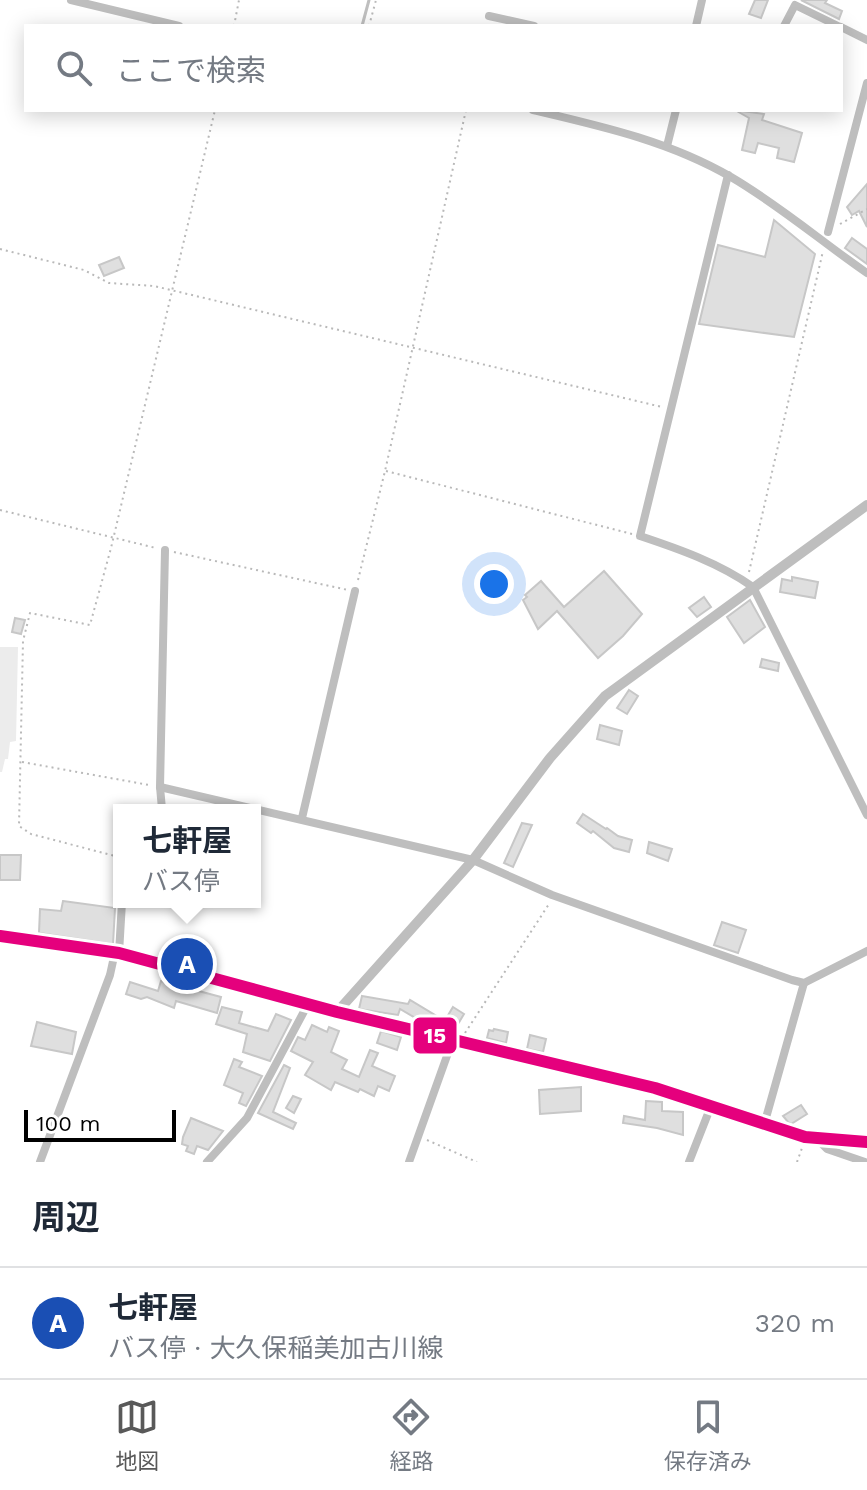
<!DOCTYPE html>
<html lang="ja">
<head>
<meta charset="utf-8">
<style>
	body { margin:0; font-family:"Work Sans","Noto Sans JP",sans-serif; background:#f2f2f3; color:#1f2937 }
	.scale { position:absolute; left:24px; bottom:20px; width:152px; box-sizing:border-box; padding-left:8px; border:4px solid #000; border-top:0; font-size:22px; line-height:28px; white-space:nowrap; color:#000; -webkit-text-stroke:6px #fff; paint-order:stroke }
	.you { position:absolute; left:494px; top:584px; width:28px; height:28px; margin:-20px; border:6px solid #fff; border-radius:50%; background:#1a73e8; box-shadow:0 0 0 12px #1a73e833 }
	.badge { display:grid; place-items:center; width:52px; height:52px; border-radius:50%; background:#595959; color:#fff; font-size:26px; font-weight:700 }
	.pin { position:absolute; translate:-50% -50%; border:4px solid #fff; box-shadow:0 2px 8px #0006 }
	.popup { position:absolute; left:113px; top:804px; width:148px; height:104px; box-sizing:border-box; display:grid; place-content:center; border-radius:0px; background:#fff; filter:drop-shadow(0 2px 6px #0005); font-size:26px; white-space:nowrap; color:#747a83 }
	.popup b { font-size:30px; color:#1f2937 }
	.popup::after { content:''; position:absolute; left:50%; top:100%; margin-left:-16px; border:16px solid transparent; border-top-color:#fff }
	.list { margin:0; padding:0; list-style:none }
	h2 { display:flex; justify-content:space-between; align-items:center; height:104px; margin:0; padding:0 32px; font-size:34px }
	h2 small { font-size:26px; font-weight:400; color:#747a83 }
	.list li { display:grid; grid-template-columns:52px 1fr auto; gap:24px; align-items:center; box-sizing:border-box; height:112px; padding:0 32px; border-top:2px solid #e0e1e3 }
	.list b { display:block; font-size:30px; white-space:nowrap }
	.list p { margin:0; font-size:26px; white-space:nowrap; color:#747a83 }
	.list em { font-size:26px; font-style:normal; color:#747a83 }
	.icon { flex:none; width:44px; height:44px; fill:none; stroke:currentColor; stroke-width:2; stroke-linecap:round; stroke-linejoin:round }
	.map { position:relative; flex:none; width:867px; height:1162px; overflow:hidden }
	.search { position:absolute; background:#fff; box-shadow:0 4px 20px #0003; left:24px; right:24px; top:24px; height:88px; display:flex; align-items:center; gap:20px; box-sizing:border-box; padding:0 28px; border-radius:0px; color:#747a83; font-size:30px }
	.sheet { height:216px; background:#fff }
	nav { display:flex; justify-content:space-around; align-items:center; box-sizing:border-box; height:112px; border-top:2px solid #e0e1e3; background:#fff; font-size:22px; color:#747a83 }
	nav a { display:grid; justify-items:center; gap:4px }
	nav .on { color:#595959 }
	.map>svg:first-child { display:block }
</style>
</head>
<body>
<div class="map">
<svg width="867" height="1162" viewBox="0 0 867 1162">
	<rect width="100%" height="100%" fill="#fff"/>
	<path fill="#ececec" d="M0 647H18L16 741 10 742 8 759H5L2 772H0Z"/>
	<g fill="none" stroke-linecap="round" stroke-linejoin="round">
		<path stroke="#bfbfbf" stroke-width="3" d="M362 26 369 0"/>
	</g>
	<g fill="#dfdfdf" stroke="#c7c7c7" stroke-width="2">
		<path d="M755 0H768L761 18 749 14Z"/>
		<path d="M801 0H827L825 3 842 11 839 19Z"/>
		<path d="M735 110 764 114 762 120 802 133 794 162 777 158 779 148 758 143 755 153 742 150 749 118Z"/>
		<path d="M867 184V227L859 211 852 215 847 207Z"/>
		<path d="M774 220 815 254 794 337 699 324 718 245 765 257Z"/>
		<path d="M852 238 867 249V264L845 248Z"/>
		<path d="M119 257 124 268 104 276 99 265Z"/>
		<path d="M604 571 642 614 623 636 598 658 557 611 538 629 523 600 527 597 525 595 541 581 564 607Z"/>
		<path d="M792 577 818 582 815 598 780 592 782 579 792 581Z"/>
		<path d="M704 597 711 607 697 617 689 608Z"/>
		<path d="M750 600 765 627 744 643 727 617Z"/>
		<path d="M15 618 25 620 21 634 12 632Z"/>
		<path d="M762 659 779 663 778 671 760 667Z"/>
		<path d="M629 690 638 696 627 714 617 708Z"/>
		<path d="M600 725 622 731 619 745 597 739Z"/>
		<path d="M583 814 606 829 607 828 618 836 632 840 629 852 614 848 593 831 591 833 577 823Z"/>
		<path d="M522 823 532 825 513 867 504 863Z"/>
		<path d="M649 842 672 849 668 861 647 853Z"/>
		<path d="M0 855H21L20 880H0Z"/>
		<path d="M63 901 115 908 113 944 39 933 40 909 61 911Z"/>
		<path d="M722 922 746 930 738 953 714 945Z"/>
		<path d="M161 981 190 991 191 989 221 997 217 1013 176 1001 174 1008 147 997 141 999 126 994 130 982 158 991Z"/>
		<path d="M362 996 408 1004 410 1000 450 1024 447 1029 426 1020 424 1023 400 1009 398 1015 359 1009Z"/>
		<path d="M222 1007 242 1012 239 1023 268 1031 276 1014 291 1020 270 1061 243 1052 247 1034 216 1024Z"/>
		<path d="M453 1007 464 1014 458 1024 447 1017Z"/>
		<path d="M37 1022 76 1032 72 1054 31 1046Z"/>
		<path d="M312 1025 327 1032 329 1027 339 1031 331 1052 347 1060 342 1069 359 1077 370 1050 378 1053 372 1066 395 1076 389 1091 378 1086 374 1096 360 1089 358 1092 335 1082 331 1090 305 1075 313 1062 291 1051 298 1037 305 1040Z"/>
		<path d="M494 1029 508 1032 506 1043 487 1038 489 1030 493 1031Z"/>
		<path d="M381 1031 401 1037 397 1050 377 1043Z"/>
		<path d="M530 1035 546 1039 543 1052 527 1049Z"/>
		<path d="M234 1059 242 1062 239 1067 262 1076 246 1106 239 1103 243 1093 224 1085Z"/>
		<path d="M284 1065 290 1068 273 1112 296 1123 293 1129 258 1113Z"/>
		<path d="M581 1087V1111L540 1114 539 1090Z"/>
		<path d="M293 1096 301 1099 294 1113 286 1108Z"/>
		<path d="M646 1101 662 1102V1111L683 1112V1135L657 1128 623 1123 624 1116 645 1120Z"/>
		<path d="M801 1105 807 1114 791 1124 788 1122 783 1116Z"/>
		<path d="M191 1118 223 1131 208 1150 197 1146 194 1154 186 1151 188 1146 182 1144 183 1137Z"/>
	</g>
	<g fill="none" stroke-linecap="round" stroke-linejoin="round">
		<g stroke="#b9b9b9" stroke-width="2" stroke-dasharray="2 4" stroke-linecap="butt">
			<path d="M234 26 239 0"/>
			<path d="M369 26 376 0"/>
			<path d="M840 224 867 209"/>
			<path d="M0 249 84 270 109 283 154 286 662 407"/>
			<path d="M386 471 632 534"/>
			<path d="M0 510 156 548"/>
			<path d="M174 552 348 590"/>
			<path d="M749 572 823 251"/>
			<path d="M358 580 385 471 466 110"/>
			<path d="M22 762 149 785"/>
			<path d="M119 857 31 834 19 826 23 641 30 613 90 625 111 548 215 110"/>
			<path d="M465 1033 549 904"/>
			<path d="M427 1140 477 1162"/>
			<path d="M797 1162 802 1148"/>
		</g>
		<g stroke="#bebebe" stroke-width="8">
			<path d="M71 0 179 26"/>
			<path d="M489 16 534 26"/>
			<path d="M696 26 702 0"/>
			<path d="M784 26 795 5 838 26"/>
			<path d="M841 27 867 40"/>
			<path d="M533 110C601 126 669 141 731 177 779 205 822 242 867 273"/>
			<path d="M667 146 676 110"/>
			<path d="M728 175 640 536C679 549 719 563 753 587L867 815"/>
			<path d="M828 232 867 83"/>
			<path d="M160 787 473 860 552 895 792 980 804 983 867 951"/>
			<path d="M159 810 162 809 160 787 165 550"/>
			<path d="M302 818 355 591"/>
			<path d="M119 953 122 902"/>
			<path d="M764 1125 804 983"/>
			<path d="M817 1139 827 1149 865 1162"/>
			<path d="M40 1162 110 975 115 952"/>
			<path d="M207 1162 247 1118 308 1004"/>
			<path d="M409 1162 453 1039"/>
			<path d="M689 1162 711 1106"/>
		</g>
		<path stroke="#bebebe" stroke-width="10" d="M337 1012 473 860 550 758 605 696 867 505"/>
		<path stroke="#b8b8b8" stroke-width="11" d="M0 936 119 953 337 1012 655 1088 805 1137 867 1142"/>
		<defs>
			<path id="bus-1" d="M0 936 119 953 337 1012 655 1088 805 1137 867 1142"/>
		</defs>
		<use href="#bus-1" stroke="#fff" stroke-width="18"/>
		<use href="#bus-1" stroke="#e5007d" stroke-width="12"/>
	</g>
	<rect stroke="#fff" stroke-width="3" x="412" y="1016" width="46" height="39" rx="8" fill="#e5007d"/>
	<g font-size="22" text-anchor="middle" font-weight="bold" fill="#fff">
		<text x="435" y="1043">15</text>
	</g>
</svg>
<div class="scale">100 m</div>
<div class="you"></div>
<div class="pin badge" style="left:187px;top:964px;background:#1a4fb4">A</div>
<div class="popup"><b>七軒屋</b>バス停</div>
<div class="search"><svg class="icon" aria-label="search" viewBox="0 0 24 24"><circle cx="10" cy="10" r="6"/><path d="M15 15l6 6"/></svg>ここで検索</div>
</div>
<section class="sheet">
<h2>周辺<small></small></h2>
<ul class="list">
<li><span class="badge" style="background:#1a4fb4">A</span><div><b>七軒屋</b><p>バス停 · 大久保稲美加古川線</p></div><em>320 m</em></li>
</ul>
</section>
<nav>
<a class="on"><svg class="icon" aria-label="map" viewBox="0 0 24 24"><path d="M3 6l6-2 6 2 6-2v14l-6 2-6-2-6 2zM9 4v14M15 6v14"/></svg>地図</a>
<a><svg class="icon" aria-label="directions" viewBox="0 0 24 24"><path d="M12 3l9 9-9 9-9-9zM9 14v-3h6M13 9l2 2-2 2"/></svg>経路</a>
<a><svg class="icon" aria-label="saved" viewBox="0 0 24 24"><path d="M7 4h10v16l-5-4-5 4z"/></svg>保存済み</a>
</nav>
</body>
</html>
